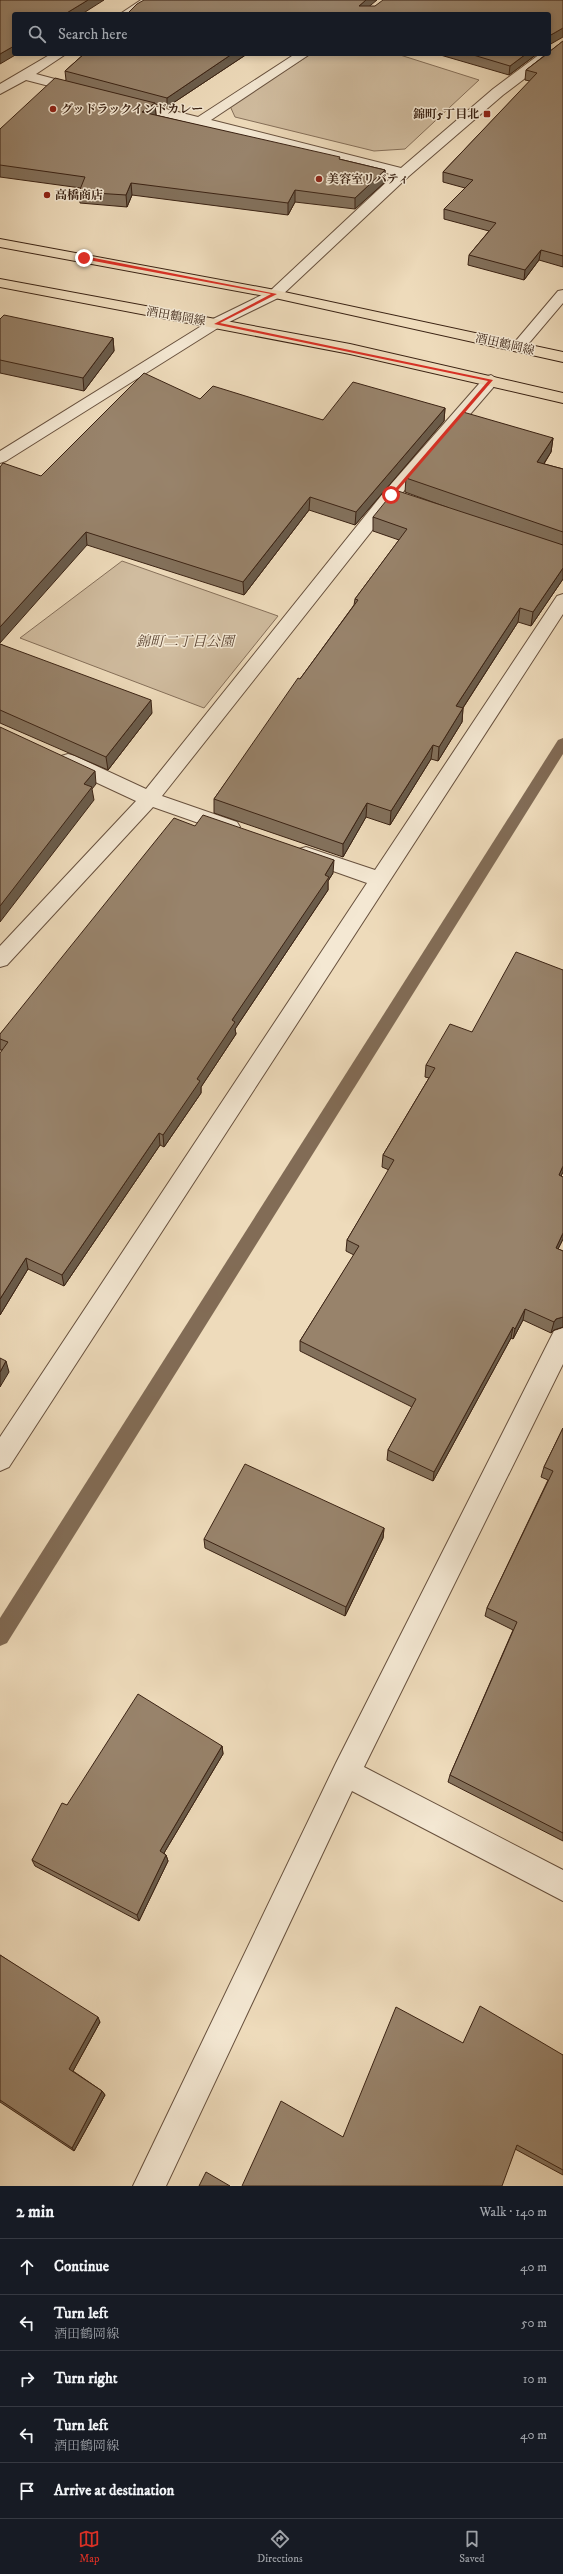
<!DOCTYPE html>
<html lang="en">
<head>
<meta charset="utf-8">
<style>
	body { margin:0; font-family:"IM FELL DW Pica","Noto Serif JP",serif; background:#20242c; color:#f1f3f6 }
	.stop { position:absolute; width:12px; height:12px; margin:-9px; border:3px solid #d93025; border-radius:50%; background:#fff }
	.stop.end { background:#d93025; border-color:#fff; box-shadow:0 1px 4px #0008 }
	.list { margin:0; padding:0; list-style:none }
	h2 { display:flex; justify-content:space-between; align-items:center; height:52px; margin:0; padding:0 16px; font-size:17px }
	h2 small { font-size:13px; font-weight:400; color:#9ea1a6 }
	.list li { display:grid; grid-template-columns:26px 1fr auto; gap:12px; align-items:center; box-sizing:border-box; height:56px; padding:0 16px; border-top:1px solid #363941 }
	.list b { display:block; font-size:15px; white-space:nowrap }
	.list p { margin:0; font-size:13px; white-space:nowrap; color:#9ea1a6 }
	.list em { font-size:13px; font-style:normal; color:#9ea1a6 }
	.icon { flex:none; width:22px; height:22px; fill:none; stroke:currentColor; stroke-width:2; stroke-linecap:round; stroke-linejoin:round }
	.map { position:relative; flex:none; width:563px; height:2186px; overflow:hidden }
	.search { position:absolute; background:#171b24; box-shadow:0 2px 6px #0003; left:12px; right:12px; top:12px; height:44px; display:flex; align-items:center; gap:10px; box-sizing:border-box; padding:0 14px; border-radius:4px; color:#9ea1a6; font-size:15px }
	.sheet { height:332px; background:#171b24 }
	nav { display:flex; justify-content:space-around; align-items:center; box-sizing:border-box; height:56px; border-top:1px solid #363941; background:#171b24; font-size:11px; color:#9ea1a6 }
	nav a { display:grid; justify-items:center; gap:2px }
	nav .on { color:#d93025 }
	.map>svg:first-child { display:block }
</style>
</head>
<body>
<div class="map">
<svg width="563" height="2186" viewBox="0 0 563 2186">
	<rect width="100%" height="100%" fill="#eedbbb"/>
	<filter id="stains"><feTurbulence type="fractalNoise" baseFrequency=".005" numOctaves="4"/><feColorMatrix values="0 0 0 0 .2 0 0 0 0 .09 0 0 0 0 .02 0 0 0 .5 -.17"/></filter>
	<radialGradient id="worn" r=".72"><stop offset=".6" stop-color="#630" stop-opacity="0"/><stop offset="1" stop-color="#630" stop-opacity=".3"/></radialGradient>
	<g fill="#d0bc9f" stroke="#86705a">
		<path d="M311 54H397L479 80 405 149 374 151 235 117 230 106Z"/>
		<path d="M122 561 278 616 204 708 20 638Z"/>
	</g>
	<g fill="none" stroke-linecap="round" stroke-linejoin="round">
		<path fill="#826c56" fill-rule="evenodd" d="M563 738V754L7 1643 0 1646V1618L558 740Z"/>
		<defs>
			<g id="minor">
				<path d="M141 0H156L135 14H120Z"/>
				<path d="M549 50 554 54 553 57 503 95 409 176 280 297 221 326 6 461 0 463V451L211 320 270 291 394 175 121 106 119 103 121 100 126 99 198 117 295 54H310L211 120 401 168 493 89 540 54H549Z"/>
				<path d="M51 54H66L36 74 85 87 87 90 85 93 80 94 26 80 0 94V84Z"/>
				<path d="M563 290V303L524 349H514L511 346 514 343 558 291Z"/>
				<path d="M491 375 499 380 497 383 397 499 162 796 237 822 240 827 237 832 230 834 153 807 7 965 0 967V946L136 801 61 766 58 761 61 756 68 754 75 756 146 789 385 491 485 377Z"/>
				<path d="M563 594V614L9 1467 0 1471V1437L367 883 299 859 296 854 299 849 306 847 375 870 557 596Z"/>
				<path d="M563 1328V1364L364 1767 563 1870V1901L352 1791 166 2186H133L336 1763 554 1331Z"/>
			</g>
			<g id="major">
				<path d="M0 239 275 290 563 352V362L275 298 0 247Z"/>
				<path d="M0 279 350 344 563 393V403L350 354 0 287Z"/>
			</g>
		</defs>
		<use href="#minor" stroke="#68513e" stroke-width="2"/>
		<use href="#major" stroke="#3b2314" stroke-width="2"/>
		<use href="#minor" fill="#f4e8d3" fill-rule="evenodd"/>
		<use href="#major" fill="#eedbbb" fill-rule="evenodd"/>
	</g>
	<g fill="#83715c" stroke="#3b2314">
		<path d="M563 41V267L539 260 524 280 468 265 469 255 489 231 444 219V209L465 188 443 182V172L530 81 525 80 526 70Z"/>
		<path d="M84 54H247L167 107 155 104 156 115H155L385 170V182L355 209 295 202 288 215 132 195 127 207 80 203 79 192 81 188 0 177V129L66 80 65 71Z"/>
		<path d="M437 54H537L509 75Z"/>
		<path d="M0 319 113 338 114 351 84 391 0 373Z"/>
		<path d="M200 399 323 420 445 408 444 421 355 525 309 510 244 595 87 545 41 476Z"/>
		<path d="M553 438 551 452 544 464 563 469V579L531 626 518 622 463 708 462 722 438 761 431 759 390 825 366 817 343 857 214 813V799L300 679 354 605 355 599 399 540 373 531V517L449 508 405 492 406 478Z"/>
		<path d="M0 644 152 713 108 770 0 723Z"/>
		<path d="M195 826 333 873 328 881V890L235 1029 236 1034 201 1087V1093L164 1147 160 1145 64 1286 28 1269 0 1315 2 1050H0V1034Z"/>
		<path d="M563 970V1172L561 1176 563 1177V1239L558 1249 563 1251V1327L554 1330 551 1333 523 1320 513 1339 511 1338 433 1481 387 1460 388 1450 412 1407 300 1351V1341L354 1255 346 1251 347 1240 389 1170 382 1167 383 1155 429 1078 425 1077 426 1065 472 1032Z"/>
		<path d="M563 1428V1841L448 1782 450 1775 513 1630 485 1616 487 1608 548 1480 541 1477 544 1467Z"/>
		<path d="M384 1528 383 1538 345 1616 205 1548 204 1539Z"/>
		<path d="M222 1746 223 1754 164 1853 166 1855 168 1861 139 1921 35 1866 32 1860 67 1805Z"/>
		<path d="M0 1955 100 2022 73 2071 102 2091 105 2095 74 2151 0 2102Z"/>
		<path d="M463 2043 563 2055V2175L515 2149 343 2137Z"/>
	</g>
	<g fill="#6a5c4b" stroke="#3b2314">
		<path d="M88 0H104L82 14H65Z"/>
		<path d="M366 0H377L360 14 359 6Z"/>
		<path d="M563 28V37L549 45V36Z"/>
		<path d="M14 46V54H17L0 64V54Z"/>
		<path d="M232 54H247L167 107V98Z"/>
		<path d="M526 54H537L509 75 510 66Z"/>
		<path d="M155 103 156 115 142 124V112Z"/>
		<path d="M385 170V182L355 209V198Z"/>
		<path d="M131 183 132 195 127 207 126 195Z"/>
		<path d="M295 190V202L288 215V203Z"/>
		<path d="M541 250 539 260 524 280 525 270Z"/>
		<path d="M113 338 114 351 84 391 83 378Z"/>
		<path d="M445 408 444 421 355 525 356 512Z"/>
		<path d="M553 438 551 452 536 476 537 462Z"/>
		<path d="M310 497 309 510 244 595 243 582Z"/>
		<path d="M86 532 87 545 0 643V627Z"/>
		<path d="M563 568V579L531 626 533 612Z"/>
		<path d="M520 608 518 622 455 720 456 706Z"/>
		<path d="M151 700 152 713 108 770 106 757Z"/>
		<path d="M463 708 462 722 438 761 439 747Z"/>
		<path d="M433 745 431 759 390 825 391 811Z"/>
		<path d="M95 771 96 784 92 789 94 800 0 922V906L84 784Z"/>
		<path d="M367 803 366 817 343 857V844Z"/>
		<path d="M334 860 333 873 328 881V890L235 1029 236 1034 201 1087V1093L164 1147 163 1135 232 1020 325 875Z"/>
		<path d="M159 1133 160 1145 64 1286 62 1275Z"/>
		<path d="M563 1166V1172L556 1186 559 1175Z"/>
		<path d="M563 1233V1239L553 1259 556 1248Z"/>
		<path d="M26 1258 28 1269 0 1315V1299Z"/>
		<path d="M525 1309 523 1320 513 1339 515 1329Z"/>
		<path d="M563 1317V1327L554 1330 551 1333 554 1322 556 1319Z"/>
		<path d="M513 1327 511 1338 433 1481 434 1472Z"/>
		<path d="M6 1361 9 1372 0 1387V1372Z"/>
		<path d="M384 1528 383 1538 345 1616 346 1607Z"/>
		<path d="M222 1746 223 1754 161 1858 160 1851Z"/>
		<path d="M166 1855 168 1861 139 1921 137 1915Z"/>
		<path d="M98 2017 100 2022 72 2073 69 2069Z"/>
		<path d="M102 2091 105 2095 74 2151 72 2148Z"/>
	</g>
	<g fill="#98836b" stroke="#3b2314">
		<path d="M0 0H88L65 14H14V46L0 54Z"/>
		<path d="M144 0H366L359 6H375L383 0H563V28L549 36V39V14H127L137 4Z"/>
		<path d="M563 41V256L541 250 525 270 469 255 496 223 444 209 473 180 443 172 537 73 526 70 547 54H549V52Z"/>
		<path d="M84 54H232L167 98 65 71Z"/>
		<path d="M470 54H526L510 66Z"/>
		<path d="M55 78 155 103 142 112 340 157 339 159 385 170 355 198 295 190 288 203 131 183 126 195 79 192 85 177 0 165V129Z"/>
		<path d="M4 315 113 338 83 378 0 360V319Z"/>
		<path d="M144 373 200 399 213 386 323 420 353 382 445 408 356 512 310 497 243 582 86 532 0 627V467L3 463 41 476Z"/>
		<path d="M463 412 553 438 537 462 563 469V532L406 478Z"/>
		<path d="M395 490 563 545V568L533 612 520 608 456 706 463 708 439 747 433 745 391 811 367 803 343 844 214 799 298 678 300 679 358 600 355 599 407 529 373 517Z"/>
		<path d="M0 644 151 700 106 757 0 710Z"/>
		<path d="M0 727 95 771 84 784 92 787 0 906Z"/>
		<path d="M203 815 334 860 325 875 329 877 232 1020 235 1022 197 1079 200 1081 163 1135 159 1133 62 1275 26 1258 0 1299V1053L8 1042 0 1039V1034L174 818 195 826Z"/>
		<path d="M516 952 563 970V1166L559 1175 563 1177V1233L556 1248 563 1251V1317L556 1319 554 1322 525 1309 515 1329 513 1327 434 1472 388 1450 416 1399 300 1341 359 1246 347 1240 394 1160 383 1155 435 1068 426 1065 450 1024 472 1032Z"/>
		<path d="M0 1358 6 1361 0 1372Z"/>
		<path d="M563 1428V1833L450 1775 517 1622 487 1608 553 1471 544 1467Z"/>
		<path d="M245 1464 384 1528 346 1607 204 1539Z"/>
		<path d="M138 1694 222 1746 160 1851 166 1855 137 1915 32 1860 62 1803 67 1805Z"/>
		<path d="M0 1955 98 2017 69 2069 102 2091 72 2148 0 2100Z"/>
		<path d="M480 2006 563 2055V2170L517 2145 502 2186H242L281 2101 343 2137 396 2007 463 2043Z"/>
		<path d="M206 2172 230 2186H199Z"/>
	</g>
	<path fill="#d93025" d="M84 256 277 294 220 323 493 380 393 496H389L488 381 214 324 271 294 83 259Z"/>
	<g fill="#8f2418" stroke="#f4e8d3" stroke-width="1.5">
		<circle cx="53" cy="109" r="4"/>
		<rect x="483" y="110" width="8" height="8" rx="2"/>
		<circle cx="319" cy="179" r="4"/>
		<circle cx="47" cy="195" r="4"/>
	</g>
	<g text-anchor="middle" stroke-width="3" stroke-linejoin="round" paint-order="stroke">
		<g font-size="12" font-weight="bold" fill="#3b2314" stroke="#f4e8d3" text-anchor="start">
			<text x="61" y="113">グッドラックインドカレー</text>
			<text x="479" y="118" text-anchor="end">錦町5丁目北</text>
			<text x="327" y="183">美容室リバティ</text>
			<text x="55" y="199">高橋商店</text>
		</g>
		<g font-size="12" fill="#3b2314" stroke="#f4e8d3">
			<text transform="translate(176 316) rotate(10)" y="4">酒田鶴岡線</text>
			<text transform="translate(505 344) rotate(13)" y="4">酒田鶴岡線</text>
		</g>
		<g font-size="14" font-style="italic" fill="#604937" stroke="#f4e8d3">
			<text x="185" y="646">錦町二丁目公園</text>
		</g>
	</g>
	<rect width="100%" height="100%" filter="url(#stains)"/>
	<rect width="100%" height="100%" fill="url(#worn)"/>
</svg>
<div class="stop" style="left:391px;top:495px"></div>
<div class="stop end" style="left:84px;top:258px"></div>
<div class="search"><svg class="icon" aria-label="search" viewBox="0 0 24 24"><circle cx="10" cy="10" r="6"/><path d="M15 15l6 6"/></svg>Search here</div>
</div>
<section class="sheet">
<h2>2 min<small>Walk · 140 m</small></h2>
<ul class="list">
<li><svg class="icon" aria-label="ahead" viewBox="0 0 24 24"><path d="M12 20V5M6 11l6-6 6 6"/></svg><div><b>Continue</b></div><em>40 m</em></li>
<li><svg class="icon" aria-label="left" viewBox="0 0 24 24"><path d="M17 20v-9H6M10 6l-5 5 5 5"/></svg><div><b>Turn left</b><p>酒田鶴岡線</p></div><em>50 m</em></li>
<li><svg class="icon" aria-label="right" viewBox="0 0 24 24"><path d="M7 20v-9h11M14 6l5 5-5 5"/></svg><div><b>Turn right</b></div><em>10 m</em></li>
<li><svg class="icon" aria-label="left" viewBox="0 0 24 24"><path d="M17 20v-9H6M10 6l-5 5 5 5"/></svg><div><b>Turn left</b><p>酒田鶴岡線</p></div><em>40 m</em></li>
<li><svg class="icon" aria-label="arrive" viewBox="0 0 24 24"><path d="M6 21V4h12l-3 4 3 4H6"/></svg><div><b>Arrive at destination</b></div></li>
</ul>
</section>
<nav>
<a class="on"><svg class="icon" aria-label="map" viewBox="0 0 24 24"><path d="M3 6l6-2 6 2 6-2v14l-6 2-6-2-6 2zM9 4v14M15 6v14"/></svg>Map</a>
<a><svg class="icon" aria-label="directions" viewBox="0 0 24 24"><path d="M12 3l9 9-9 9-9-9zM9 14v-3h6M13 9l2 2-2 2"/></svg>Directions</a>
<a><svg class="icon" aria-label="saved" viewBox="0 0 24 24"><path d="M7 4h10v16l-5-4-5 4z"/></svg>Saved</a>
</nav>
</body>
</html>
